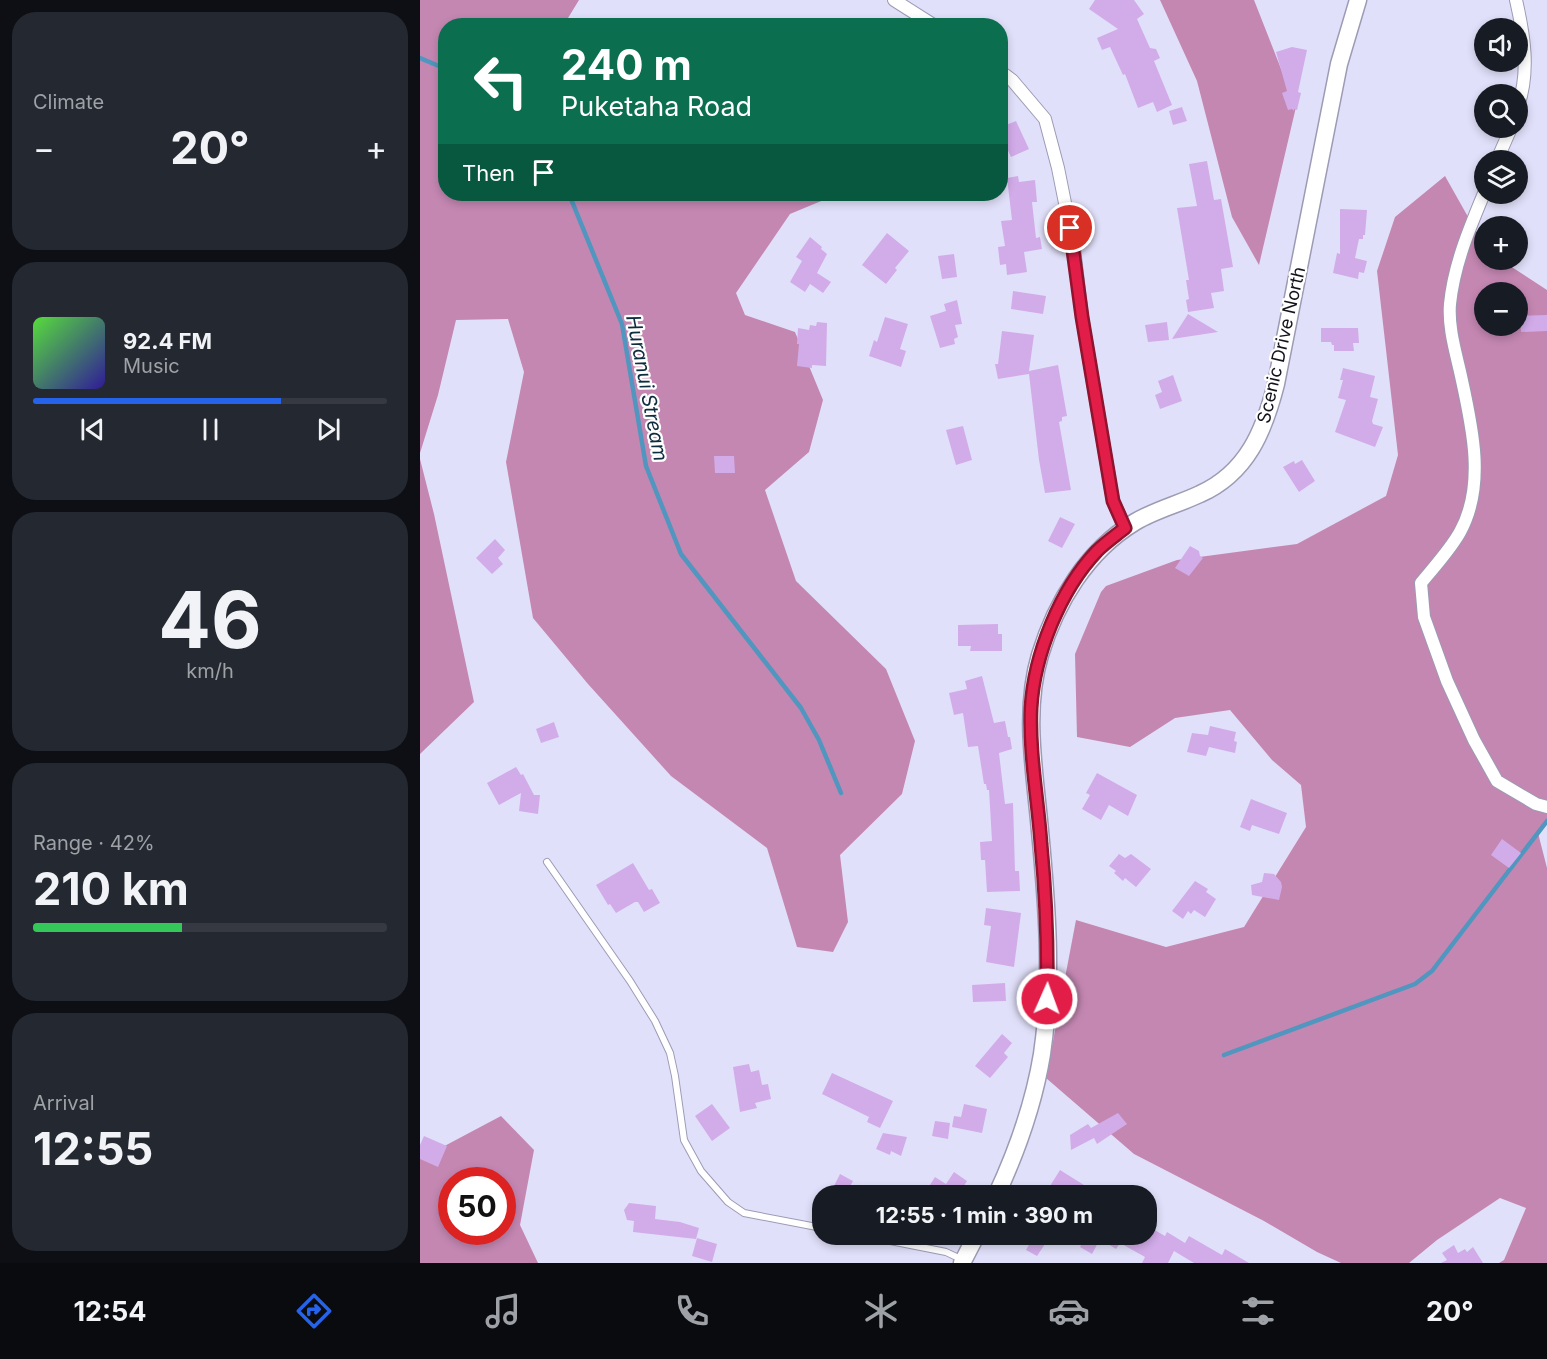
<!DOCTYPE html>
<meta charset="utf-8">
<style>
body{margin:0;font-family:Inter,sans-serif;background:#242831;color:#f1f3f6;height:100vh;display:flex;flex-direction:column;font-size:22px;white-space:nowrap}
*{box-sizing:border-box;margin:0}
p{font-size:20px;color:#9ea1a6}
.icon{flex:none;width:33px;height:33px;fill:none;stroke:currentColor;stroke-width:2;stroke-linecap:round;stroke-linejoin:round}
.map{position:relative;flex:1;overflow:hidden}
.drawer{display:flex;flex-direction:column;gap:12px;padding:12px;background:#0d0f14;width:420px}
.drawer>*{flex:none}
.top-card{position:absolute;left:18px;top:18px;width:570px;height:183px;border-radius:24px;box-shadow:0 3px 9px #0003;background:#0b6e4f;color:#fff;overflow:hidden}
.controls{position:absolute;left:1054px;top:18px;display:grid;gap:12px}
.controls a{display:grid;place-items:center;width:54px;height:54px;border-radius:50%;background:#171b24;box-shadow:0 3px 9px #0003;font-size:30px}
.speed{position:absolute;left:18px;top:1167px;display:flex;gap:12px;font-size:30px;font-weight:700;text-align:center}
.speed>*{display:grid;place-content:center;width:78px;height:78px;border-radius:50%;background:#171b24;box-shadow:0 3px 9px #0003;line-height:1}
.speed .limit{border:9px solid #d22;background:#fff;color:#111}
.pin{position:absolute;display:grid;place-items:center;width:51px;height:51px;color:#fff;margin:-26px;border:3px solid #fff;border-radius:50%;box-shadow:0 2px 6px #0007}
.me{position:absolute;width:66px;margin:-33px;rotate:2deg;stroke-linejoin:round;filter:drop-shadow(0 0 4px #0008)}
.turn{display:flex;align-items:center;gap:21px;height:126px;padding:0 24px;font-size:27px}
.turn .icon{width:78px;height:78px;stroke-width:2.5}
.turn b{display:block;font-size:42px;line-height:51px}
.then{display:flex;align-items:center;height:57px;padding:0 24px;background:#0003;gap:12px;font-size:22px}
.big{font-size:45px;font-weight:700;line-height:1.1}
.drawer .card{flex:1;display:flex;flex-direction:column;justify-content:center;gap:9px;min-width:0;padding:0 21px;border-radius:24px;background:#242831}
.drawer .dial{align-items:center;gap:0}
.dial b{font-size:78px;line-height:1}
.song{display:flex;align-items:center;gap:18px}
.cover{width:72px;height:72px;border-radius:9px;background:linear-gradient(135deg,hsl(110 70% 55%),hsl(250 70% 35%))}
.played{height:6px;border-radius:3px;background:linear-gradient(90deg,#2563eb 70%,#363941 70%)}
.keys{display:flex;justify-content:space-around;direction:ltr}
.heat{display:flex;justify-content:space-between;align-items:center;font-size:33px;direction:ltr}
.charge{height:9px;border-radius:4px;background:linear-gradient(90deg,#34c759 42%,#363941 0)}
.trip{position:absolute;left:392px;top:1185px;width:345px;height:60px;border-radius:24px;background:#171b24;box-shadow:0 3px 9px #0003;font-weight:700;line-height:60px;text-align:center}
.dock{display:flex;height:96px;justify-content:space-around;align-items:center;background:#090b0e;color:#9ea1a6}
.dock .icon{width:42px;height:42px}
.dock .on{color:#2563eb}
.dock b{font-size:27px;color:#f1f3f6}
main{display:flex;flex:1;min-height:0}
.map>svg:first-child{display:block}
.forest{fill:#c487b2;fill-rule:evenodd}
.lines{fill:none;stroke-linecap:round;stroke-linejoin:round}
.stream{stroke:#5096bf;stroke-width:4.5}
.building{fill:#d2ace9}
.lane-casing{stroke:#9c9bb4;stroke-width:8}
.street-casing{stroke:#9c9bb4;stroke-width:14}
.secondary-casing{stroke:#9c9bb4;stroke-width:19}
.lane{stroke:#fff;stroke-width:6}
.street{stroke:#fff;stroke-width:12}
.secondary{stroke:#fff;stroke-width:16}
.route-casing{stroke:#92132f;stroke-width:15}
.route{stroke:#e11d48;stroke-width:10}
.labels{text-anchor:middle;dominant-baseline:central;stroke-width:4.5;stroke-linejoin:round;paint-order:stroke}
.street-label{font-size:18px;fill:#14131c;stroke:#fff}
.water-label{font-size:20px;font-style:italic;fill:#0d2d3f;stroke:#fff}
</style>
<main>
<section class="drawer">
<div class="card"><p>Climate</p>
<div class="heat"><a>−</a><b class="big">20°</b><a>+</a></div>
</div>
<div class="card">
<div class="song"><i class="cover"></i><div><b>92.4 FM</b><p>Music</p></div></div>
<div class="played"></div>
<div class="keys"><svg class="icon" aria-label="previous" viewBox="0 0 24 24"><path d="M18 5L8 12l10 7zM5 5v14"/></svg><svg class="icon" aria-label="pause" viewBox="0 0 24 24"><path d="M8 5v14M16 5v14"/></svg><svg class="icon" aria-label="next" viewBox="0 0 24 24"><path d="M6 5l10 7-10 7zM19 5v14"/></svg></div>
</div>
<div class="card dial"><b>46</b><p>km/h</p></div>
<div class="card"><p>Range · 42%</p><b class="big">210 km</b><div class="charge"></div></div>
<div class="card"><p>Arrival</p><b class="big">12:55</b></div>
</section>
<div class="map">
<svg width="1127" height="1263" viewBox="0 0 1127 1263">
<rect width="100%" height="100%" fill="#e1e0fa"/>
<path class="forest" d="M0,0H159L145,23L146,25L26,26V194H418L370,214L316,293L325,315L375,332L403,400L389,452L345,490L376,581L466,669L495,741L482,794L420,855L428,922L413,952L377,947L347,848L251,776L168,684L113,618L86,462L104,372L88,319L36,320L18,395L0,453Z
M740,0H834L876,107L839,265L812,217L777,81Z
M1025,176L1065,247V260H1081L1127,290V821L1118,833L1127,868V1263H1079L1084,1260L1106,1208L1080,1198L1017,1240L989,1263H921L897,1252L844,1221L714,1154L626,1078L656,920L746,947L824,927L886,827L881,785L852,760L810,710L755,718L710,747L657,737L655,654L681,592L686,586L757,560L877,544L966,496L978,455L957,271L975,217ZM1065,292H1098V326H1065Z
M0,459L14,514L54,702L0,754Z
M81,1116L114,1150L100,1225L118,1263H0V1159ZM32,1180H82V1232H32Z"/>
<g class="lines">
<path class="stream" d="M0,58L26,69
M149,194L202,324L226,466L261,554L381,708L399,740L421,793
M804,1055L995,984L1012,971L1127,821"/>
</g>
<path class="building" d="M675,0H714L724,14L717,19L730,48L736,49L740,58L734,61L752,105L737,112L733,102L718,108L705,74L703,75L690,47L682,50L677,38L698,29L669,9Z
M872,47L887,50L878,92L881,93L877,110L874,109V111L872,109L868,110L862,93L867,91L856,52Z
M762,107L767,121L753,125L749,111Z
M596,121L609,149L591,157L584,142L587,141L581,127Z
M787,161L794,200L801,199L813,267L801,269L804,291L791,293L794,308L768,312L766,300L769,299L766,280H769L757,208L777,206L769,164Z
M598,176L599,182L615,180L617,202H612L616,238L620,237L622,249L604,252L607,272L587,275L586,264L580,265L578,247L585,246L581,221L592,220L587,178Z
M920,209L947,210L945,235H943V239H939L935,258L947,261L944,273L939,272L938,279L913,273L917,253L920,254Z
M467,233L489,251L475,268L477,270L466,284L442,265Z
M390,237L402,247L401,249L407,254L397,273L411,282L403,293L390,284L385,292L370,282L382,261L376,257Z
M534,254L537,277L522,279L518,256Z
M593,291L626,296L623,314L591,309Z
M537,300L542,324L535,325L538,337L534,339L535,344L520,348L510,316L526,311L524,304Z
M768,314L798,332L752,339Z
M1127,315V331L1101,332L1100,316Z
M465,317L488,324L480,349L486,351L481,367L449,356L454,340L457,342Z
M397,322L407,323L406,366L392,365V368L377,366L379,344H377L378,328L389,330L390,325L396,326Z
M747,322L749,340L728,342L725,325Z
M901,328H938L939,343H933L934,351H914V345H912L911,342H901Z
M582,331L614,335L609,371L638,365L647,416L642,417V421L639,422L651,490L625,493L619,460L609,374L578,379L575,364H578Z
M923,368L955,376L950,397L958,399L952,421L953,424L963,427L955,447L915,432L926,400L918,398L923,380H920Z
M753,375L762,401L740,409L735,395L742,392L738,381Z
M543,426L552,460L536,465L526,430Z
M294,456H314L315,473H295Z
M882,460L895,481L879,492L863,467L874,461L875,464Z
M640,517L655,524L642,548L628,541Z
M75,539L85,550L78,558L83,564L72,574L56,558Z
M770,546L779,551L780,556L783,558L769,576L755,568Z
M578,624V634H582V651H550L551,646H538V625Z
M562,676L574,723L585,721L588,737H590L592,749L579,753L585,804L593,803L595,871H599L600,891L567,892L565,860H561L560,842L572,841L569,790H567L566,784H564L558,746L548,747L543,713L534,715L529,693L547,689L545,681Z
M134,722L139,737L121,743L116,729Z
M790,726L816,732L814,741L817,742L815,753L789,747L786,756L767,752L772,733L788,735Z
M96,767L101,775L103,774L114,795H120L118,814L99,811L101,793L79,805L67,783Z
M677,773L717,795L708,816L689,805L681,820L662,809L670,795L666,793Z
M831,799L867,813L859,834L832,825L830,831L820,827Z
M1082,839L1101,853L1089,868L1071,855Z
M699,854L705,858L711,854L731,869L716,887L705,878L703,881L694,873L696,871L689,866Z
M213,863L229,890L232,889L240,903L224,912L218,902H215L196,913L190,904L188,905L176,885Z
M844,873L854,874L861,882L862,887L859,900L832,895L831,885L842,882Z
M775,881L788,889L786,892L796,899L785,917L774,910L771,914L768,911L763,919L752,911Z
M566,908L601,913L594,967L566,962L571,926L564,925Z
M585,983L586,1001L553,1002L552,985Z
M582,1034L592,1043L584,1053L588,1057L570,1078L555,1066Z
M329,1064L331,1072L339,1070L342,1085L348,1084L351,1099L335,1103L337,1108L320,1112L313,1067Z
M412,1073L473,1101L460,1128L447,1122L449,1117L402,1094Z
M292,1104L310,1128L292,1141L275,1116Z
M544,1104L567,1109L562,1133L532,1127L534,1116L541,1117Z
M698,1113L707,1124L677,1144L674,1138L651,1150L650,1135L668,1124L671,1128Z
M515,1121L530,1123L528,1139L512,1136Z
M463,1133L487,1137L481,1156L471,1151L470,1155L456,1149Z
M4,1136L27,1146L18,1167L0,1159V1145Z
M640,1170L664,1185L658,1196H628L633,1188L630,1186Z
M534,1172L547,1181L539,1193L543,1196H503L515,1177L526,1184Z
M420,1174L433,1181L425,1196H419L411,1192Z
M209,1203L236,1206L235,1219L260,1222L279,1228L276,1239L213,1232L214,1221L207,1220L204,1210Z
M731,1228L745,1236L747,1232L765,1243L769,1236L802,1255L805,1249L829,1263H774L754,1251L748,1263H722L725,1257L700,1243L696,1249L680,1239L672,1254L660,1247L667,1234H727Z
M615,1234H622L629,1238L617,1256L606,1250Z
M277,1238L297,1244L292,1262L272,1256Z
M1034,1245L1038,1253L1045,1249L1047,1252L1053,1247L1063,1263H1021L1027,1260L1022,1253Z"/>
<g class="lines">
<defs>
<path id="lane" d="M127,862L210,981L235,1021L250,1053L255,1076L264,1140L281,1171L308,1202L324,1213L402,1228
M435,1234L526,1252L543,1260"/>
<path id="street" d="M474,0L515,26
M1096,0C1104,35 1110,71 1098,106
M580,71L592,80L625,119L638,168L654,248L662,317L693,501L705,528
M1077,160L1091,128
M1065,191C1050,227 1034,264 1030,304C1028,328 1036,353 1041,376C1052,426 1066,485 1040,532C1030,550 1014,567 1001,583L1004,617L1027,681L1054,740L1077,781L1116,804L1127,807"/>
<path id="secondary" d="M576,1196C597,1151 614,1103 622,1054C633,980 627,905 620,831C615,773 603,712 620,655C636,602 667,551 715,522C735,510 759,504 780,494C827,473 844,431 856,384L919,64L938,0
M542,1263L557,1234"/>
</defs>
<use href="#lane" class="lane-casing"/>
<use href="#street" class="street-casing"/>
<use href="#secondary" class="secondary-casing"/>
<use href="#lane" class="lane"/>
<use href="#street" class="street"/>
<use href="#secondary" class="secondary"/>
</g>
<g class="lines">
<defs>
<path id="route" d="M627,999C628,947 626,896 621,844C618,800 609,753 611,708C614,655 640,590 677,551C685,543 695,536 705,528L693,501L662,317L650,228"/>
</defs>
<use href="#route" class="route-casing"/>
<use href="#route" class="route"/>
</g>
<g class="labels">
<g class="street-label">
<text transform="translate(861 345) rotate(-77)">Scenic Drive North</text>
</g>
<g class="water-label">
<text transform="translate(227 388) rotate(79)">Huranui Stream</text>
</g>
</g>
</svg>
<div class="controls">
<a><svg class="icon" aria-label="sound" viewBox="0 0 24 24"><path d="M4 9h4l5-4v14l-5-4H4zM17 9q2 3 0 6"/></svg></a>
<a><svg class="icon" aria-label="search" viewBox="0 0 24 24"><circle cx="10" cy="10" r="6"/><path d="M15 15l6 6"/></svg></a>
<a><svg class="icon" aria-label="layers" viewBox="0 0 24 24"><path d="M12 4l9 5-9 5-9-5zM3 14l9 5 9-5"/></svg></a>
<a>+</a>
<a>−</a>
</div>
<div class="speed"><div class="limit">50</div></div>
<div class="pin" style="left:650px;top:228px;background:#d93025"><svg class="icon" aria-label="arrive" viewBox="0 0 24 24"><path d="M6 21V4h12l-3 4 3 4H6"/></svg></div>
<svg class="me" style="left:627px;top:999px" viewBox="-20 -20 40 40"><circle r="17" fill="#e11d48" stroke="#fff" stroke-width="3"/><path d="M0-11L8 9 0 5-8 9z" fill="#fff"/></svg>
<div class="trip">12:55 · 1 min · 390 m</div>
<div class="top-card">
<div class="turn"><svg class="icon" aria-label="left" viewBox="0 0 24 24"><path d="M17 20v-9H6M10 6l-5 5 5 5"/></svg><div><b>240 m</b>Puketaha Road</div></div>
<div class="then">Then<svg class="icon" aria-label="arrive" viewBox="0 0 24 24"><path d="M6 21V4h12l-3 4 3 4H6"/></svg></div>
</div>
</div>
</main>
<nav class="dock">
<b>12:54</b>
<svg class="icon on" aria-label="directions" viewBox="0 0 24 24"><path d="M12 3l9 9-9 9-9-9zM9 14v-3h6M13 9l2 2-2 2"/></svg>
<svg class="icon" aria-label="music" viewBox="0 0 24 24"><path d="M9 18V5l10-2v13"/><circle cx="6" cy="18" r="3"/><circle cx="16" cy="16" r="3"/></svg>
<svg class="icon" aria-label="phone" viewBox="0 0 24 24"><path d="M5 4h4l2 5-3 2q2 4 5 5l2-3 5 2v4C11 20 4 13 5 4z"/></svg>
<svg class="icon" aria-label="climate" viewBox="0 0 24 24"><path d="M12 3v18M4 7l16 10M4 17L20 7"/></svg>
<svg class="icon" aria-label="car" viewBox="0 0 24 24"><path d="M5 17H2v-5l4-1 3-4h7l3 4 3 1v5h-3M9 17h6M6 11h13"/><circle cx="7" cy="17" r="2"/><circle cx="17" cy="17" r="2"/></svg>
<svg class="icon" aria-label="filters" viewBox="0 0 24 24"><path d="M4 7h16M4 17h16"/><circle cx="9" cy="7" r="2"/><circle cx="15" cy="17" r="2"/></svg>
<b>20°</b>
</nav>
